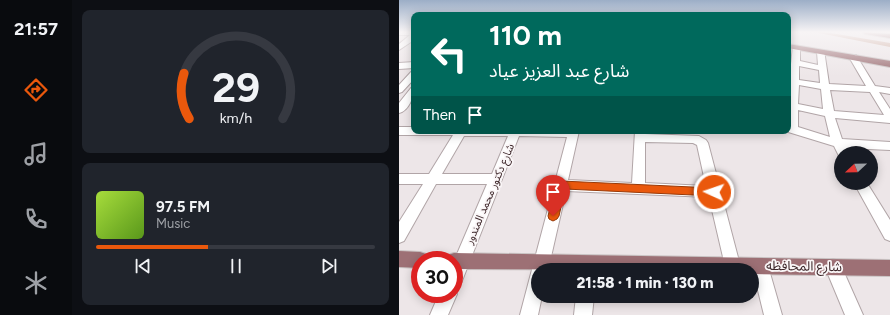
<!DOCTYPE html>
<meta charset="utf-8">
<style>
body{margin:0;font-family:Figtree,"Noto Sans Arabic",sans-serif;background:#20242c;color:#f1f3f6;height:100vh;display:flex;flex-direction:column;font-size:15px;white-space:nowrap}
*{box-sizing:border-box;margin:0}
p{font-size:13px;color:#9ea1a6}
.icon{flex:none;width:22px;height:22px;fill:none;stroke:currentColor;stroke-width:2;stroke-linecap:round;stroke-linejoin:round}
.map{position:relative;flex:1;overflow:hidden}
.drawer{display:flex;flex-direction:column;gap:10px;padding:10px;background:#0d0f14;width:327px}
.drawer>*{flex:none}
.hud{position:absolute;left:12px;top:12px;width:380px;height:122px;border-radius:8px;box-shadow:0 2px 10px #0003;background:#00695c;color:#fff;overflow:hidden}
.needle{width:26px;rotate:248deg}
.buttons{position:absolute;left:435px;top:146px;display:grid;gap:8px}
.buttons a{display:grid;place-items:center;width:44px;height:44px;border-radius:50%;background:#171b24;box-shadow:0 2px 10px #0003;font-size:20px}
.speed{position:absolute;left:12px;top:251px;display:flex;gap:8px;font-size:20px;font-weight:700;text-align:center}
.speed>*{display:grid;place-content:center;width:52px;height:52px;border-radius:50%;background:#171b24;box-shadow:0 2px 10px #0003;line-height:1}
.speed .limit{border:6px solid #d22;background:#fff;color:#111}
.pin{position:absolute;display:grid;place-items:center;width:34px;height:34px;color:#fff;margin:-41px -17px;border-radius:50% 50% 50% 0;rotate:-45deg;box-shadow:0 0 4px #0007}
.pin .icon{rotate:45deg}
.me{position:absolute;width:44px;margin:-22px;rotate:273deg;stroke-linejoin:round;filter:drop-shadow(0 0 3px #0008)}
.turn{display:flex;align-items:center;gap:14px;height:84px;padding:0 12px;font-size:18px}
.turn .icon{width:52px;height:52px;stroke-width:2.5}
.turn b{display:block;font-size:28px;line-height:34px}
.then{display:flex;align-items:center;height:38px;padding:0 12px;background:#0003;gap:8px;font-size:15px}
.drawer .widget{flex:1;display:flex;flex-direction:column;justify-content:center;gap:6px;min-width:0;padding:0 14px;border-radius:8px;background:#20242c}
.drawer .dial{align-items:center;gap:0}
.dial svg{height:104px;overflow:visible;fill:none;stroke:#363941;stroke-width:7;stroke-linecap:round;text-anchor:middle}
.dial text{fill:#f1f3f6;stroke:none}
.song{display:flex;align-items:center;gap:12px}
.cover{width:48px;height:48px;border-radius:6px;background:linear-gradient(135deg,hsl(80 70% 55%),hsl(90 70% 35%))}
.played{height:4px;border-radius:2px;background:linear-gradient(90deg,#ea580c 40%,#363941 40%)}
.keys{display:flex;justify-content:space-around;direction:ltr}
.trip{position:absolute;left:132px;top:263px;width:228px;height:40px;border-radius:20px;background:#171b24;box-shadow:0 2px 10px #0003;font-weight:800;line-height:40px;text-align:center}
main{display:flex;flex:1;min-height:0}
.menu{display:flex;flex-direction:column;width:72px;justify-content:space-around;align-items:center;background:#090b0e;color:#9ea1a6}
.menu .icon{width:28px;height:28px}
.menu .selected{color:#ea580c}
.menu b{font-size:18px;color:#f1f3f6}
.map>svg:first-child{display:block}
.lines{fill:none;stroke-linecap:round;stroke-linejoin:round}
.canal{fill:#cba495;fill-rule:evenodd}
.minor-casing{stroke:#b1a5a7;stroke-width:2}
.major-casing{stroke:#c9c3c3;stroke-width:2}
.minor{fill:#fff;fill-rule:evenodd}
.major{fill:#9d7075;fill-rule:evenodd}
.route{fill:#ea580c;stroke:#983908}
.labels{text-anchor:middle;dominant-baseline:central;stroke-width:3.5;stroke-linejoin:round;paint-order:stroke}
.street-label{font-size:11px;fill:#3d272a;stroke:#faf6f7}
.near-street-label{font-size:13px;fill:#3d272a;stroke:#faf6f7}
</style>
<main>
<nav class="menu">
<b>21:57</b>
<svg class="icon selected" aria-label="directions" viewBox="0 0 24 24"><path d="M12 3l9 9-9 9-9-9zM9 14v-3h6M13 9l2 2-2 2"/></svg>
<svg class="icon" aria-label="music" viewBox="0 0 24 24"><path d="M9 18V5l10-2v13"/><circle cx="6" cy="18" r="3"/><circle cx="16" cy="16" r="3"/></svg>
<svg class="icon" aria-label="phone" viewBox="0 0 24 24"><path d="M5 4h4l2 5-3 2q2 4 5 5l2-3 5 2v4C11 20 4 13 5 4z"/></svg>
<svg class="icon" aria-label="climate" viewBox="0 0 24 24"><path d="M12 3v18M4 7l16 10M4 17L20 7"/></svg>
</nav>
<section class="drawer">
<div class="widget dial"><svg viewBox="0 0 100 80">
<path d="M14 69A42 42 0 1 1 86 69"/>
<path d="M14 69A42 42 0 0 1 10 34" stroke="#ea580c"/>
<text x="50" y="56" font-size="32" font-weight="700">29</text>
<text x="50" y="72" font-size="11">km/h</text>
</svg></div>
<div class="widget">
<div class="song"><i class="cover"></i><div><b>97.5 FM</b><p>Music</p></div></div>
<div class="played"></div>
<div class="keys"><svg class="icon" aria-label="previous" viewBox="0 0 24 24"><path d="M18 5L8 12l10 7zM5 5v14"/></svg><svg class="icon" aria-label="pause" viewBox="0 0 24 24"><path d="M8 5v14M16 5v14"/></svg><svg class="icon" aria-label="next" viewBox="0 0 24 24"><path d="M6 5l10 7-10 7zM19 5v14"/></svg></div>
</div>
</section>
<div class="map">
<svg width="491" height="315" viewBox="0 0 491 315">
<rect width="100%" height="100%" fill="#ede6e8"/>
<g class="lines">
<path class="canal" d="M415,32H426L491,43V47Z"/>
<defs>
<path id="minor" d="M0,32H15V40L0,50V44L11,35H0Z
M394,46H400L401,48V61L419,65L418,52L419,50H425L430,84L467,86L450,57L454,55H457L476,86L491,88V94L480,92L491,109V123L436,118L443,139L491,142V150L447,148L450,153H442V157L440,156L435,146L386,131H389L390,82ZM400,66L420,70L421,83L400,80ZM400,85L422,89L424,109L399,104ZM431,90L471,92L485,115L435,111ZM399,110L426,116L431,137L399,127Z
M15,62V68L0,69V63Z
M15,71V79L3,92L0,93V85L12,72Z
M15,87C15,96 10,111 0,113V103L12,88Z
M0,127H15V131H180L169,180L233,183L236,131H246V134L300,136L307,140L309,143L341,265L339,270H327L310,197L167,191L149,270H139V296H143L139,315H121L168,137L120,136L61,286L55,288L58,294L49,315H31L40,294H55V261L88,184H37L5,241L0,243V222L24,184H0V174H30L54,135H0ZM65,136H109L93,174H43ZM246,142L294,143L298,145L307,186L246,183Z
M455,183H468L491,220V241L486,239Z
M361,258L367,260L369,266L383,315H365L353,266L355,260Z
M434,259L440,261L464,315H446L426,267L428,261Z
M177,296H195L193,315H175Z"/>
<path id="major" d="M463,32L491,34V38L466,34Z
M389,44L491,61V67L389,48Z
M0,251L21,252L27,254L29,260H21V268L0,267Z
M55,253L491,260V276L353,274V270L55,269V260H47L49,255Z"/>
</defs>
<use href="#minor" class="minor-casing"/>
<use href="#major" class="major-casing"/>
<use href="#minor" class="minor"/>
<use href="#major" class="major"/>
</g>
<linearGradient id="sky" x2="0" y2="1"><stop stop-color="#9caec7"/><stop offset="0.42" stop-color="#f7f4f5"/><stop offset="1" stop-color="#f7f4f5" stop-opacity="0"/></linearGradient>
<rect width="491" height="76" fill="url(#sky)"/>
<path class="route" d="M162,181L315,188L319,189L320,192L319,195L315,196L166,189L160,216L158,219L154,221L150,219L149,216L157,185L158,182Z"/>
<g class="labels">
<g class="street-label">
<text transform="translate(91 194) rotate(-67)">شارع دكتور محمد المندور</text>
</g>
<g class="near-street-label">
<text transform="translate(405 266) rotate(1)">شارع المحافظه</text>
</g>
</g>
</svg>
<div class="buttons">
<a><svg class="needle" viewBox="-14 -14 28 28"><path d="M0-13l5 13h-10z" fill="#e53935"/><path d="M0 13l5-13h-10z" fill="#9ea1a6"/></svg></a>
</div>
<div class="speed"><div class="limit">30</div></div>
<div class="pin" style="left:154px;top:216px;background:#d93025"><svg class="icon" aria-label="arrive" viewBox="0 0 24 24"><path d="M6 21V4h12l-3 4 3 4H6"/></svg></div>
<svg class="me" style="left:315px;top:192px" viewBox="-20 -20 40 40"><circle r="17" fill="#ea580c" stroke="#fff" stroke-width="3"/><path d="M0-11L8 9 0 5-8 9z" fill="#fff"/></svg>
<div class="trip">21:58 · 1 min · 130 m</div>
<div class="hud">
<div class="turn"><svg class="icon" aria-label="left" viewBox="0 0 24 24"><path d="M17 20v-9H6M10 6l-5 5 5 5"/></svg><div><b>110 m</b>شارع عبد العزيز عياد</div></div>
<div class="then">Then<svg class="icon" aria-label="arrive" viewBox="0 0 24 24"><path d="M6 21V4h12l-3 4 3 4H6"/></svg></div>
</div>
</div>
</main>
